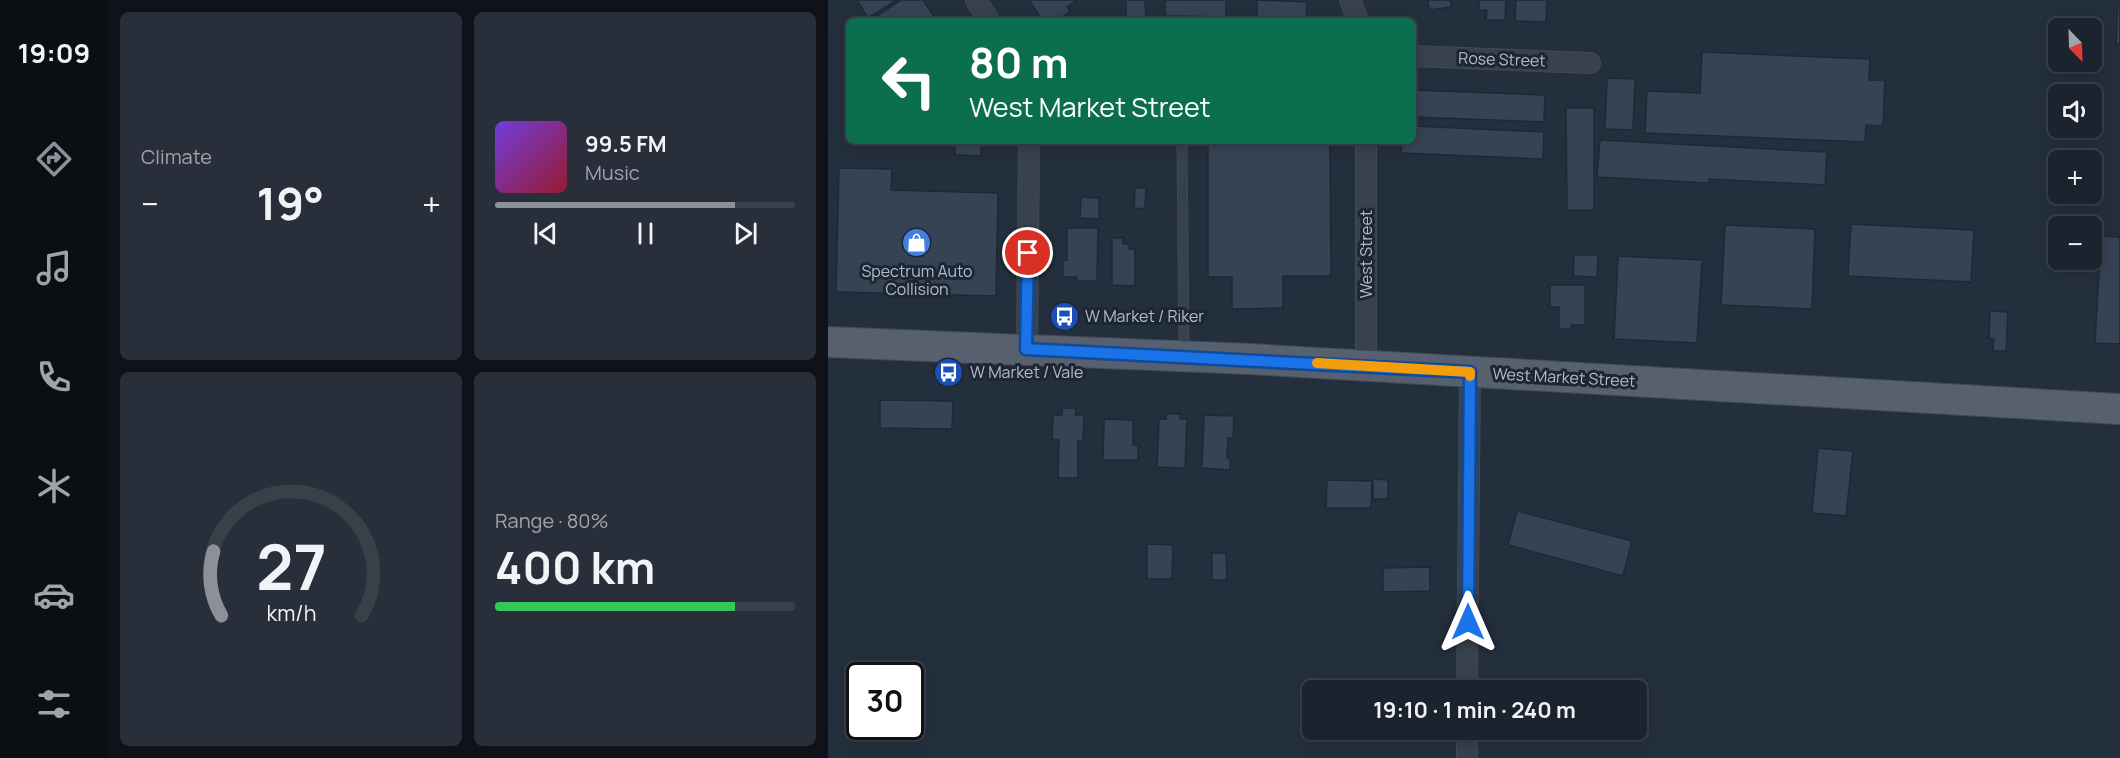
<!DOCTYPE html>
<meta charset="utf-8">
<style>
body{margin:0;font-family:Manrope,sans-serif;background:#282f3a;color:#f1f3f6;height:100vh;display:flex;flex-direction:column;font-size:22px;white-space:nowrap}
*{box-sizing:border-box;margin:0}
p{font-size:20px;color:#a0a4aa}
.icon{flex:none;width:33px;height:33px;fill:none;stroke:currentColor;stroke-width:2;stroke-linecap:round;stroke-linejoin:round}
.map{position:relative;flex:1;overflow:hidden}
.panel{display:flex;flex-direction:column;gap:12px;padding:12px;background:#0f1319;width:720px}
.panel>*{flex:none}
.guide{position:absolute;left:18px;top:18px;width:570px;height:126px;border-radius:9px;box-shadow:0 3px 15px #0003,0 0 0 2px #39404a;background:#0b6e4f;color:#fff;overflow:hidden}
.needle{width:39px;rotate:157deg}
.buttons{position:absolute;left:1220px;top:18px;display:grid;gap:12px}
.buttons a{display:grid;place-items:center;width:54px;height:54px;border-radius:9px;background:#1b232e;box-shadow:0 3px 15px #0003,0 0 0 2px #39404a;font-size:30px}
.speed{position:absolute;left:18px;top:662px;display:flex;gap:12px;font-size:30px;font-weight:700;text-align:center}
.speed>*{display:grid;place-content:center;width:78px;height:78px;border-radius:50%;background:#1b232e;box-shadow:0 3px 15px #0003,0 0 0 2px #39404a;line-height:1}
.speed .limit{border:3px solid #111;border-radius:9px;background:#fff;color:#111}
.pin{position:absolute;display:grid;place-items:center;width:51px;height:51px;color:#fff;margin:-26px;border:3px solid #fff;border-radius:50%;box-shadow:0 2px 6px #0007}
.me{position:absolute;width:66px;margin:-33px;rotate:0deg;stroke-linejoin:round;filter:drop-shadow(0 0 4px #0008)}
.turn{display:flex;align-items:center;gap:21px;height:126px;padding:0 24px;font-size:27px}
.turn .icon{width:78px;height:78px;stroke-width:2.5}
.turn b{display:block;font-size:42px;line-height:51px}
.big{font-size:45px;font-weight:700;line-height:1.1}
.panel .tile{flex:1;display:flex;flex-direction:column;justify-content:center;gap:9px;min-width:0;padding:0 21px;border-radius:9px;background:#282f3a}
.panel .dial{align-items:center;gap:0}
.dial svg{height:156px;overflow:visible;fill:none;stroke:#39404a;stroke-width:7;stroke-linecap:round;text-anchor:middle}
.dial text{fill:#f1f3f6;stroke:none}
.song{display:flex;align-items:center;gap:18px}
.cover{width:72px;height:72px;border-radius:9px;background:linear-gradient(135deg,hsl(260 70% 55%),hsl(350 70% 35%))}
.played{height:6px;border-radius:3px;background:linear-gradient(90deg,#8c9099 80%,#39404a 80%)}
.keys{display:flex;justify-content:space-around;direction:ltr}
.heat{display:flex;justify-content:space-between;align-items:center;font-size:33px;direction:ltr}
.charge{height:9px;border-radius:4px;background:linear-gradient(90deg,#34c759 80%,#39404a 0)}
.panel .tiles{flex:1;display:grid;gap:12px;grid-template-columns:repeat(2,1fr)}
.trip{position:absolute;left:474px;top:680px;width:345px;height:60px;border-radius:9px;background:#1b232e;box-shadow:0 3px 15px #0003,0 0 0 2px #39404a;font-weight:700;line-height:60px;text-align:center}
main{display:flex;flex:1;min-height:0}
.tabs{display:flex;flex-direction:column;width:108px;justify-content:space-around;align-items:center;background:#0b0e12;color:#a0a4aa}
.tabs .icon{width:42px;height:42px}
.tabs .active{color:#8c9099}
.tabs b{font-size:27px;color:#f1f3f6}
.map>svg:first-child{display:block}
.building{fill:#364354;stroke:#1f2835;stroke-width:1.5}
.lines{fill:none;stroke-linecap:round;stroke-linejoin:round}
.lane-casing{stroke:#414a57;stroke-width:11}
.street-casing{stroke:#414a57;stroke-width:22}
.primary-casing{stroke:#414a57;stroke-width:32}
.lane{stroke:#38414e;stroke-width:9}
.street{stroke:#38414e;stroke-width:20}
.primary{stroke:#56606e;stroke-width:30}
.route-casing{stroke:#114b97;stroke-width:15}
.route{stroke:#1a73e8;stroke-width:10}
.slow{stroke:#f59e0b;stroke-width:10}
.labels{text-anchor:middle;dominant-baseline:central;stroke-width:6;stroke-linejoin:round;paint-order:stroke}
.street-label{font-size:16px;fill:#b4bcc9;stroke:#1d2633}
.poi-label{font-size:16px;fill:#b4bcc9;stroke:#1d2633;text-anchor:start}
</style>
<main>
<nav class="tabs">
<b>19:09</b>
<svg class="icon active" aria-label="directions" viewBox="0 0 24 24"><path d="M12 3l9 9-9 9-9-9zM9 14v-3h6M13 9l2 2-2 2"/></svg>
<svg class="icon" aria-label="music" viewBox="0 0 24 24"><path d="M9 18V5l10-2v13"/><circle cx="6" cy="18" r="3"/><circle cx="16" cy="16" r="3"/></svg>
<svg class="icon" aria-label="phone" viewBox="0 0 24 24"><path d="M5 4h4l2 5-3 2q2 4 5 5l2-3 5 2v4C11 20 4 13 5 4z"/></svg>
<svg class="icon" aria-label="climate" viewBox="0 0 24 24"><path d="M12 3v18M4 7l16 10M4 17L20 7"/></svg>
<svg class="icon" aria-label="car" viewBox="0 0 24 24"><path d="M5 17H2v-5l4-1 3-4h7l3 4 3 1v5h-3M9 17h6M6 11h13"/><circle cx="7" cy="17" r="2"/><circle cx="17" cy="17" r="2"/></svg>
<svg class="icon" aria-label="filters" viewBox="0 0 24 24"><path d="M4 7h16M4 17h16"/><circle cx="9" cy="7" r="2"/><circle cx="15" cy="17" r="2"/></svg>
</nav>
<section class="panel">
<div class="tiles">
<div class="tile"><p>Climate</p>
<div class="heat"><a>−</a><b class="big">19°</b><a>+</a></div>
</div>
<div class="tile">
<div class="song"><i class="cover"></i><div><b>99.5 FM</b><p>Music</p></div></div>
<div class="played"></div>
<div class="keys"><svg class="icon" aria-label="previous" viewBox="0 0 24 24"><path d="M18 5L8 12l10 7zM5 5v14"/></svg><svg class="icon" aria-label="pause" viewBox="0 0 24 24"><path d="M8 5v14M16 5v14"/></svg><svg class="icon" aria-label="next" viewBox="0 0 24 24"><path d="M6 5l10 7-10 7zM19 5v14"/></svg></div>
</div>
<div class="tile dial"><svg viewBox="0 0 100 80">
<path d="M14 69A42 42 0 1 1 86 69"/>
<path d="M14 69A42 42 0 0 1 10 36" stroke="#8c9099"/>
<text x="50" y="56" font-size="32" font-weight="700">27</text>
<text x="50" y="72" font-size="11">km/h</text>
</svg></div>
<div class="tile"><p>Range · 80%</p><b class="big">400 km</b><div class="charge"></div></div>
</div>
</section>
<div class="map">
<svg width="1292" height="758" viewBox="0 0 1292 758">
<rect width="100%" height="100%" fill="#242f3e"/>
<path class="building" d="M29,0H69L40,18Z
M73,0H95L109,21H41Z
M201,0H249L239,7L242,12L228,21H215Z
M298,0H317L318,17L298,18Z
M337,0H398V17L337,16Z
M426,0L479,2L478,19H429V0Z
M600,0H622L624,7L601,10Z
M651,0H678L677,20H658L659,10H651Z
M688,0H719L718,22L687,21Z
M1290,0H1292V44H1288Z
M874,52L1042,59L1041,80H1057L1055,126L1038,125L1037,142L817,133L819,91L872,93Z
M779,78L807,79L805,130L777,129Z
M585,90L717,95L716,122L585,117Z
M738,108H766V210H739Z
M585,126L716,132L715,159L573,153L574,141H585Z
M772,140L999,152L997,185L881,179V183L769,177Z
M127,141H153V156L127,155Z
M380,141H502L503,276H455V308L404,309V277H380Z
M11,168L64,169L63,190L170,193L168,296L8,292Z
M307,188H318L317,209L306,208Z
M253,197L271,198V219L252,218Z
M1023,224L1146,230L1143,282L1020,276Z
M897,225L987,229L984,309L893,305Z
M239,228H270L269,281H249V277H235V260H239Z
M1273,236L1292,237V344L1267,343Z
M284,238H295V244H301V249H307V286L284,285Z
M746,255H770L769,277L745,276Z
M790,256L874,260L869,343L786,339Z
M722,285H757V325H743V329H731V307H722Z
M1162,311L1180,312L1178,351H1165L1166,339L1161,338Z
M52,400L125,401L124,429L52,428Z
M234,408H248L247,415H256L255,441H250V478H230L231,440H224L225,415H234Z
M338,414H352V419H359L357,468L329,467L331,419H338Z
M376,415L406,416L405,438H400L399,458L402,459V470L374,468Z
M276,419L305,420V445H310V460H275Z
M990,448L1025,451L1018,516L984,513Z
M545,479L560,480V499H545Z
M499,480L544,481L543,508H498Z
M689,511L804,541L795,576L680,545Z
M319,544L345,545L344,579H319Z
M384,553H398L399,580H384Z
M602,567V591L555,592V568Z"/>
<g class="lines">
<defs>
<path id="lane" d="M354,141L356,354"/>
<path id="street" d="M148,0L161,21
M522,0L530,21
M585,56L762,63
M538,141V366
M199,349L201,141
M639,690L642,372
M639,758V729"/>
<path id="primary" d="M0,342L422,359L1292,409"/>
</defs>
<use href="#lane" class="lane-casing"/>
<use href="#street" class="street-casing"/>
<use href="#primary" class="primary-casing"/>
<use href="#lane" class="lane"/>
<use href="#street" class="street"/>
<use href="#primary" class="primary"/>
</g>
<g class="lines">
<defs>
<path id="route" d="M200,253L198,349L642,372L640,622"/>
</defs>
<use href="#route" class="route-casing"/>
<use href="#route" class="route"/>
<path class="slow" d="M489,363L642,372V376"/>
</g>
<defs>
<symbol id="shop-disc" viewBox="-11 -11 22 22"><circle r="9.5" fill="#3f7fe0" stroke="#1d2633"/><path d="M-5-2.5h2.3a2.7 3.5 0 0 1 5.4 0H5L5.5 6h-11ZM-1.5-2.5h3a1.5 2.3 0 0 0-3 0Z" fill="#fff"/></symbol>
<symbol id="bus-disc" viewBox="-11 -11 22 22"><circle r="9.5" fill="#1a4fb4" stroke="#1d2633"/><path d="M-5-6H5V4H4V6H2V4H-2V6H-4V4H-5ZM-3.5-4V0h7V-4ZM-3.5 1.2v1.5H-2V1.2ZM2 1.2v1.5H3.5V1.2Z" fill="#fff"/></symbol>
</defs>
<g fill-rule="evenodd">
<use href="#shop-disc" x="72" y="226" width="33" height="33"/>
<use href="#bus-disc" x="220" y="300" width="33" height="33"/>
<use href="#bus-disc" x="104" y="356" width="33" height="33"/>
</g>
<g class="labels">
<g class="street-label">
<text transform="translate(674 59) rotate(2)">Rose Street</text>
<text transform="translate(538 254) rotate(-90)">West Street</text>
<text transform="translate(736 377) rotate(3)">West Market Street</text>
</g>
<g class="poi-label">
<text x="89" y="271" text-anchor="middle">Spectrum Auto<tspan x="89" dy="18">Collision</tspan></text>
<text x="257" y="316">W Market / Riker</text>
<text x="142" y="372">W Market / Vale</text>
</g>
</g>
</svg>
<div class="buttons">
<a><svg class="needle" viewBox="-14 -14 28 28"><path d="M0-13l5 13h-10z" fill="#e53935"/><path d="M0 13l5-13h-10z" fill="#a0a4aa"/></svg></a>
<a><svg class="icon" aria-label="sound" viewBox="0 0 24 24"><path d="M4 9h4l5-4v14l-5-4H4zM17 9q2 3 0 6"/></svg></a>
<a>+</a>
<a>−</a>
</div>
<div class="speed"><div class="limit">30</div></div>
<div class="pin" style="left:200px;top:253px;background:#d93025"><svg class="icon" aria-label="arrive" viewBox="0 0 24 24"><path d="M6 21V4h12l-3 4 3 4H6"/></svg></div>
<svg class="me" style="left:640px;top:622px" viewBox="-20 -20 40 40"><path d="M0-17L14 15 0 8-14 15z" fill="#1a73e8" stroke="#fff" stroke-width="4"/></svg>
<div class="trip">19:10 · 1 min · 240 m</div>
<div class="guide">
<div class="turn"><svg class="icon" aria-label="left" viewBox="0 0 24 24"><path d="M17 20v-9H6M10 6l-5 5 5 5"/></svg><div><b>80 m</b>West Market Street</div></div>
</div>
</div>
</main>
